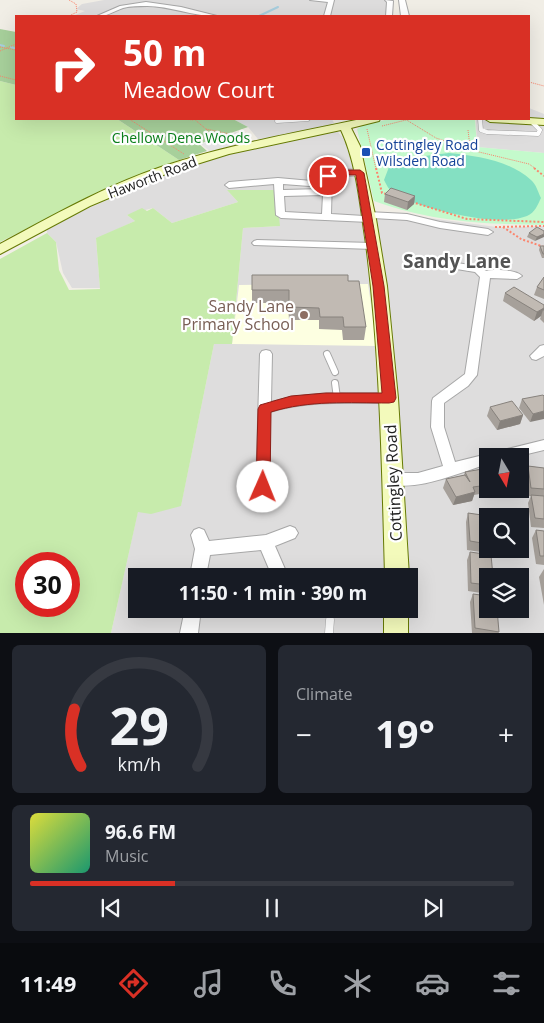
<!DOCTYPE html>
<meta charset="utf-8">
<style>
body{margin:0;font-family:"Open Sans",sans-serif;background:#242831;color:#f1f3f6;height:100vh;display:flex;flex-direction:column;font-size:19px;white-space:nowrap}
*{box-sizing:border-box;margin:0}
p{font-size:16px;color:#9ea1a6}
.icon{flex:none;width:28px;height:28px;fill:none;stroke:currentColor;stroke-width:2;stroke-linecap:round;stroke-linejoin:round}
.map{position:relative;height:633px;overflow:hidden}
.panel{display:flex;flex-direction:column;gap:12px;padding:12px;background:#0d0f14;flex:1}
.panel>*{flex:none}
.guide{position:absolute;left:15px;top:15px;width:515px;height:105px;border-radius:0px;box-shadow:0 5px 20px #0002;background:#d93025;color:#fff;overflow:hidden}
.needle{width:32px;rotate:170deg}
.fabs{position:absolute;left:479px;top:448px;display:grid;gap:10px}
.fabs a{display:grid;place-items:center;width:50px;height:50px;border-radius:0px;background:#171b24;box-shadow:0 5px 20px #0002;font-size:25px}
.speed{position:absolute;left:15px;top:552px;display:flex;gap:10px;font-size:25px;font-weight:700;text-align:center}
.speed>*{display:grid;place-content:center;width:65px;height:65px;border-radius:50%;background:#171b24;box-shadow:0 5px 20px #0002;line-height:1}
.speed .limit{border:8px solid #d22;background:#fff;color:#111}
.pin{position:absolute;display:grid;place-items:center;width:42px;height:42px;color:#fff;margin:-21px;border:2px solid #fff;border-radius:50%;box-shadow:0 1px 5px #0007}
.me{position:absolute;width:55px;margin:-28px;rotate:1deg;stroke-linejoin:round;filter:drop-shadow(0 0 4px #0008)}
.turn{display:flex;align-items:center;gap:18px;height:105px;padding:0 25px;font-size:22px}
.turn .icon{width:65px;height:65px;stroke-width:2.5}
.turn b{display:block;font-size:35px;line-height:42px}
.big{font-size:38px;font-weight:700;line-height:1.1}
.panel .tile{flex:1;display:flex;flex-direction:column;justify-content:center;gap:8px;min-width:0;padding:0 18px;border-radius:8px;background:#242831}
.panel .dial{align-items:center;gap:0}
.dial svg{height:130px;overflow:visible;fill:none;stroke:#363941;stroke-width:7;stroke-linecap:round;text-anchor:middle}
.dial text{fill:#f1f3f6;stroke:none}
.song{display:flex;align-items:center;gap:15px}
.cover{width:60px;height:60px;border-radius:8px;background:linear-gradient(135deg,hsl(60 70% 55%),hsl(160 70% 35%))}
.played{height:5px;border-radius:2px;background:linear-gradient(90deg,#d93025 30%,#363941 30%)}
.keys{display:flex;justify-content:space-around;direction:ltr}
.heat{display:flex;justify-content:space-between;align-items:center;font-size:28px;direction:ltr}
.panel .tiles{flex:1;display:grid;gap:12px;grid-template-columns:1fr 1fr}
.tile:last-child{grid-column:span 2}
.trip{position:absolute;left:128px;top:568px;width:290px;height:50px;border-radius:0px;background:#171b24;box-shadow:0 5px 20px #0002;font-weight:700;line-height:50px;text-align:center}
.tab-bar{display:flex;height:80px;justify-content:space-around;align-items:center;background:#090b0e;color:#9ea1a6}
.tab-bar .icon{width:35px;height:35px}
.tab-bar .current{color:#d93025}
.tab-bar b{font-size:22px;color:#f1f3f6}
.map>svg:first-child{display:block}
.residential{fill:#dedddd;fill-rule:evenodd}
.education{fill:#fdffe1}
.grass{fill:#c7ebac;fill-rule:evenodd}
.forest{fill:#a7d09b}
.park{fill:#c4facc}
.pitch{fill:#84e0c2}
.parking{fill:#e4e4e4}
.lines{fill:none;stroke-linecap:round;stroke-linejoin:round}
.stream{stroke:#a7cede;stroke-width:2}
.service-far2-casing{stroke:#a7a7a7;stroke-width:5}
.service-far1-casing{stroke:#a7a7a7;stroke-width:8}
.service-casing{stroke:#a7a7a7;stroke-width:9}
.minor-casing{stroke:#a7a7a7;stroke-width:2}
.tertiary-casing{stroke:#a7a7a7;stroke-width:2}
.secondary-casing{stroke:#667a04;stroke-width:2}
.path-far1{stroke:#fb856d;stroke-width:1;stroke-dasharray:1 1;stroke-linecap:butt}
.path{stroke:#fb856d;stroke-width:2;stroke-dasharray:2 2;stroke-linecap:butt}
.service-far2{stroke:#fff;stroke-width:4}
.service-far1{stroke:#fff;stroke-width:6}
.service{stroke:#fff;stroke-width:8}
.minor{fill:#fff;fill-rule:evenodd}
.tertiary{fill:#fff;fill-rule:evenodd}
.secondary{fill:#f3fabb;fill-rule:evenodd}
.wall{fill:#a6a09a}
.shaded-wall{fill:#87827d}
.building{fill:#c1bab3;stroke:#87827d}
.route{fill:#d93025;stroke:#8d1f18}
.transit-dot{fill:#1a4fb4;stroke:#fff;stroke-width:2}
.education-dot{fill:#8d6e63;stroke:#fff;stroke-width:2}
.labels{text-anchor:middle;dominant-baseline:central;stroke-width:4.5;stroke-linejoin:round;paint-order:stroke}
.far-park-label{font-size:14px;fill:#0b811c;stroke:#fff}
.far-transit-label{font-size:14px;fill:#164399;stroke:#fff;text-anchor:start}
.far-street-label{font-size:14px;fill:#202020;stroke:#fff}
.education-label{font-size:16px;fill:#785e54;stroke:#fff;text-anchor:end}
.street-label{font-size:16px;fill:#202020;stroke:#fff}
.quarter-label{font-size:19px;font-weight:bold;fill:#535353;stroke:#fff}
</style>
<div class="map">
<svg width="544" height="633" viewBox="0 0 544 633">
<rect width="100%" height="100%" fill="#f1eee6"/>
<path class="residential" d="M104,0H385L388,2L385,16H73L85,11L76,9L82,4Z
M529,108L544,114V153L477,147L476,119H529Z
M233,119H332L334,123L331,124L350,146L376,213L406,215L504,228L544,226V633H111L138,511L181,505L214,344H232L243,228L280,226L227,190L238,202L172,223L153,208L127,215L135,221L96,239L100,288H72L63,273L56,242L47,233V227L180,167L263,145L248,127ZM488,456H520V489H488ZM488,516H520V549H488ZM136,576H409V609H136ZM488,576H520V609H488Z"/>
<path class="education" d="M368,284L377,346L232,344L239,285Z"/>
<path class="grass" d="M0,81L16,85V119H117L179,160L72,206L0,242Z
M227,190H276L280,226L243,228L232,344H214L181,506L151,514L138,512L111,633H0V259L47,233L56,242L59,270L69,290L100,289L96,238L135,221L127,215L142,208L147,211L153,208L172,223L238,202ZM26,564H69V606H26Z"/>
<path class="forest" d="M0,29L16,32V85L0,81Z
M117,119H233L248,127L199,144L207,151L179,160Z"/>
<path class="park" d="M390,119H475L477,147L544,153V225C483,224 432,222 374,201L357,129L365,124Z"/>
<path class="pitch" d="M449,153C477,156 509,160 531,180C536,184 538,192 541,198C538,204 535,213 527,216C497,228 421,209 393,193C389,190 386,184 384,180L389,167L408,158Z"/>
<path class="parking" d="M236,132L250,141L211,152L201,144Z"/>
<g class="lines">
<path class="stream" d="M259,16L278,7
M0,45L4,46
M11,47L16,49"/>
<defs>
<path id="service-far2" d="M480,119L481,130L487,132L538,134L540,130L532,122
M277,121L308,119"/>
<path id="service-far1" d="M327,354L335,372
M335,383L337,398"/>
<path id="service" d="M329,633L330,620"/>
<path id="minor" d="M310,0H334L330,16H324L328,2Z
M385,0L393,1L392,16H386L387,2Z
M146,2L181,7L217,16C196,17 170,6 147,6C139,6 131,6 123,8C114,11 107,17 97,16L120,6Z
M337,169L359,170L363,173C355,179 342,173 332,177L331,214L364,216L365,213L368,212L407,214L440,222L488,229L493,232L488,235L440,228L407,220L373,218L372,221L369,222L281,218L276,215L274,184L229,188L225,185L229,182L278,178L323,182L325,174ZM283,184L323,187V189L283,190ZM323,195L322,214L285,212L284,196Z
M257,240L373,243L378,246L373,249L254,245L252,243L254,241Z
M442,261L478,266L486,271C495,269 516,270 522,276L517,279L490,278L477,375L468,386L444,403V427L455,462L544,440V450L519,456H488V464C460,472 415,493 387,483L385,479L387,475L392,473H418L443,466L431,427L432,401L433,398L465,374L480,277L475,272L438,266L437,264Z
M544,345V356L536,360L532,359L530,356L540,346Z
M266,350L270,351L272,354L271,402C309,391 349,393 389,393L394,395L395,398L394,401L389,403C349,403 309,400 270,412V487L268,491L263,493L258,491L256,487L260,354L262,351Z
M290,526L295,528L298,533L295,538L275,546L288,576H272L261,550L210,555L206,576H190L195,549L191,535L194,530L199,528L204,530L209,541L266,535Z
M185,609H201L198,633H180Z"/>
<path id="tertiary" d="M399,0H405L409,16H401Z"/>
<path id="secondary" d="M529,118L544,119V125L490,122L485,119Z
M361,119H380L379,121L351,128L360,146L376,219L387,286L398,398L409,576H385C382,465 380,354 366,244C360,206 357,164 341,130L229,154L168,173L90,206L0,254V244C52,216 105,186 161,167C226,145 294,133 361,119Z
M384,609H408V633H384Z"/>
</defs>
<use href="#service-far2" class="service-far2-casing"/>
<use href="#service-far1" class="service-far1-casing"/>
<use href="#service" class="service-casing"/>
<use href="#minor" class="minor-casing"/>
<use href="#tertiary" class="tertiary-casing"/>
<use href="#secondary" class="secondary-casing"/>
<path class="path-far1" d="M69,0L76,4L77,12L69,16
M0,47L16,50
M0,51L16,44
M0,76L16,80
M529,82L544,86
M129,119L184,154
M182,119L194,120
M194,119L206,129L230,134L236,139
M405,119L436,138L479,152L529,164L536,169
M382,126L406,120
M206,129L220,144
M367,129L376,169
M468,130L470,147L476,150"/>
<path class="path" d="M376,168L382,193L386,194
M534,168L544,176
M412,202L467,219L544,222
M495,227L544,226
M503,227L521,239L544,247"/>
<use href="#service-far2" class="service-far2"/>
<use href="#service-far1" class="service-far1"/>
<use href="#service" class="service"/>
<use href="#minor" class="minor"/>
<use href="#tertiary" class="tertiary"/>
<use href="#secondary" class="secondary"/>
</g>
<path class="wall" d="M385,194L415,196L414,204L407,210L384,202Z
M544,231L535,241L527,237L529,233Z
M540,246H544V258H542L539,250Z
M544,277V299L534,295L537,287Z
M348,281L366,327L364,340H343L342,330L319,329V320H289L288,303H252V290Z
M505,293L544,305V323L540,319L541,316L534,321L503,301Z
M544,396L530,422L519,408L522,399Z
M490,407L523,415L520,424L497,430L487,416Z
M528,466L544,468V528L531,527L528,503L531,496H528L525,474Z
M488,468V489H497L496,491L474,495L472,501L453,505L443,488L446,479L464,475L465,472Z
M468,513L488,516V549H490L488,553L467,550L466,522Z
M536,530L544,531V565L536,564L532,538Z
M470,552L488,576V594L468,591L467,560Z
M544,569V605L539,577Z
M473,594L499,632L498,633H472L470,602Z"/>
<path class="shaded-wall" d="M415,196L414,204L407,210L408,202Z
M544,234V237L535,241L537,237Z
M544,308V311L543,310L541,316L534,321L537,312Z
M544,411V419L530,422L533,414Z
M523,415L520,424L497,430L500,421Z
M475,492L472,501L453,505L456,497Z"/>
<path class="building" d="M391,188L415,196L408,202L385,194Z
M537,227L544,231V234L537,237L529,233Z
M540,246H544V254H543Z
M252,275H348V281H359L366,327H344L343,317H320L319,308L289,307V290H252Z
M544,277V290L537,287Z
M514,287L544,305V308L537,312L505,293Z
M543,395L544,396V411L533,414L522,399Z
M512,401L523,415L500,421L490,407Z
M528,466L544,468V489L531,488Z
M488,468V485L473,487L475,492L456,497L446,479L465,475L470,482L465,472Z
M531,495L544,496V519L535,518Z
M468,513L489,516H488V544L470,541Z
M536,530L544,531V556H540Z
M470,552L491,555L493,576H488V585L471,583Z
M473,594L488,596V609H497L499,632L475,628Z"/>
<path class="route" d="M337,170H360L364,173L384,286L396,398L394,402L389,403C349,403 309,400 271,412L270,487L268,492L263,493L258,492L256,487L258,409L260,405L291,396L326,393H382L373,286L356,175H338L328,179L323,176Z"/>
<rect class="transit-dot" x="361" y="147" width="10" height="10" rx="2.5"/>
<circle class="education-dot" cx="304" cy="315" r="5"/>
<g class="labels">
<g class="far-park-label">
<text x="181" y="137">Chellow Dene Woods</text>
</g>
<g class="far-transit-label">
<text x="376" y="144">Cottingley Road<tspan x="376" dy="16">Wilsden Road</tspan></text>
</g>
<g class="far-street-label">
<text transform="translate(152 177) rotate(-21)">Haworth Road</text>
</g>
<g class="education-label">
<text x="294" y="306">Sandy Lane<tspan x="294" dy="18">Primary School</tspan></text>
</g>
<g class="street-label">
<text transform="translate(393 483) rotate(-93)">Cottingley Road</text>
</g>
<g class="quarter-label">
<text x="457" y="261">Sandy Lane</text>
</g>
</g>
</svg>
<div class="fabs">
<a><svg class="needle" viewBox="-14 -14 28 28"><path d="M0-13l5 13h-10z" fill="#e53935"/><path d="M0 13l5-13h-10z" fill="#9ea1a6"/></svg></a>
<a><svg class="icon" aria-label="search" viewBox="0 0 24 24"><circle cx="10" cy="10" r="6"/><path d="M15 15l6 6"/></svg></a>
<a><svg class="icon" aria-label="layers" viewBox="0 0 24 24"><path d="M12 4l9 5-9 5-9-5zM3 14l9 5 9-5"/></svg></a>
</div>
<div class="speed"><div class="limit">30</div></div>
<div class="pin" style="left:328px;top:176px;background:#d93025"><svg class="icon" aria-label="arrive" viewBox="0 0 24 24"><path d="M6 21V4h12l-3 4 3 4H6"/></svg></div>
<svg class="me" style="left:263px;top:487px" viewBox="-20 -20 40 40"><circle r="19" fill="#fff"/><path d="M0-13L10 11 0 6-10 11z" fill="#d93025"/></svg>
<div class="trip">11:50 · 1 min · 390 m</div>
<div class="guide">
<div class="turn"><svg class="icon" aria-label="right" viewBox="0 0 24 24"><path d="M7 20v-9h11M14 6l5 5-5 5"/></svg><div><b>50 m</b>Meadow Court</div></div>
</div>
</div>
<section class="panel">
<div class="tiles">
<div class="tile dial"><svg viewBox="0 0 100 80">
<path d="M14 69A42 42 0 1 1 86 69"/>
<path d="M14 69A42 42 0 0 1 10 34" stroke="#d93025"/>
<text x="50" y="56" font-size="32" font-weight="700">29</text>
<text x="50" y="72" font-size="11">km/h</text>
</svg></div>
<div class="tile"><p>Climate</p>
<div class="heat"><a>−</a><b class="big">19°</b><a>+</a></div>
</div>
<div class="tile">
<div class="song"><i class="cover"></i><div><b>96.6 FM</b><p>Music</p></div></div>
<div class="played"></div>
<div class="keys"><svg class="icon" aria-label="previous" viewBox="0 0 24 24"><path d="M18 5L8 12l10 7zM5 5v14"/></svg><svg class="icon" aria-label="pause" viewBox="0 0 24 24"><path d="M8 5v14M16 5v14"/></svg><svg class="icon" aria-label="next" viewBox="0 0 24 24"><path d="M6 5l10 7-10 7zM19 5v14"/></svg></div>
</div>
</div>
</section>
<nav class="tab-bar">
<b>11:49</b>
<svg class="icon current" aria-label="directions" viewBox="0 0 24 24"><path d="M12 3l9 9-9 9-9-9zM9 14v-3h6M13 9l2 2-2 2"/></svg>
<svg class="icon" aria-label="music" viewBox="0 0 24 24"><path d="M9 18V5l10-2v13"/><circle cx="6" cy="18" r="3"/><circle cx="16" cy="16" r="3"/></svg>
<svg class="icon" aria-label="phone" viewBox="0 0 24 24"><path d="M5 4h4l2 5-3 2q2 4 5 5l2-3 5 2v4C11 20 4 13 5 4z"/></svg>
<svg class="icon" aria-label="climate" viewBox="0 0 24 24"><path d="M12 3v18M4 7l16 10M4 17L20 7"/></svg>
<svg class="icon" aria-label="car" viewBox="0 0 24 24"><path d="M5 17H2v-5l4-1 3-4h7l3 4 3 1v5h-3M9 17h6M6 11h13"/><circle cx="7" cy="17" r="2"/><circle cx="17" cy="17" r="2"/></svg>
<svg class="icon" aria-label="filters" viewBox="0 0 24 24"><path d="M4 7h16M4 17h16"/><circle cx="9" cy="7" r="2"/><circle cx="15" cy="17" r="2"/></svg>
</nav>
